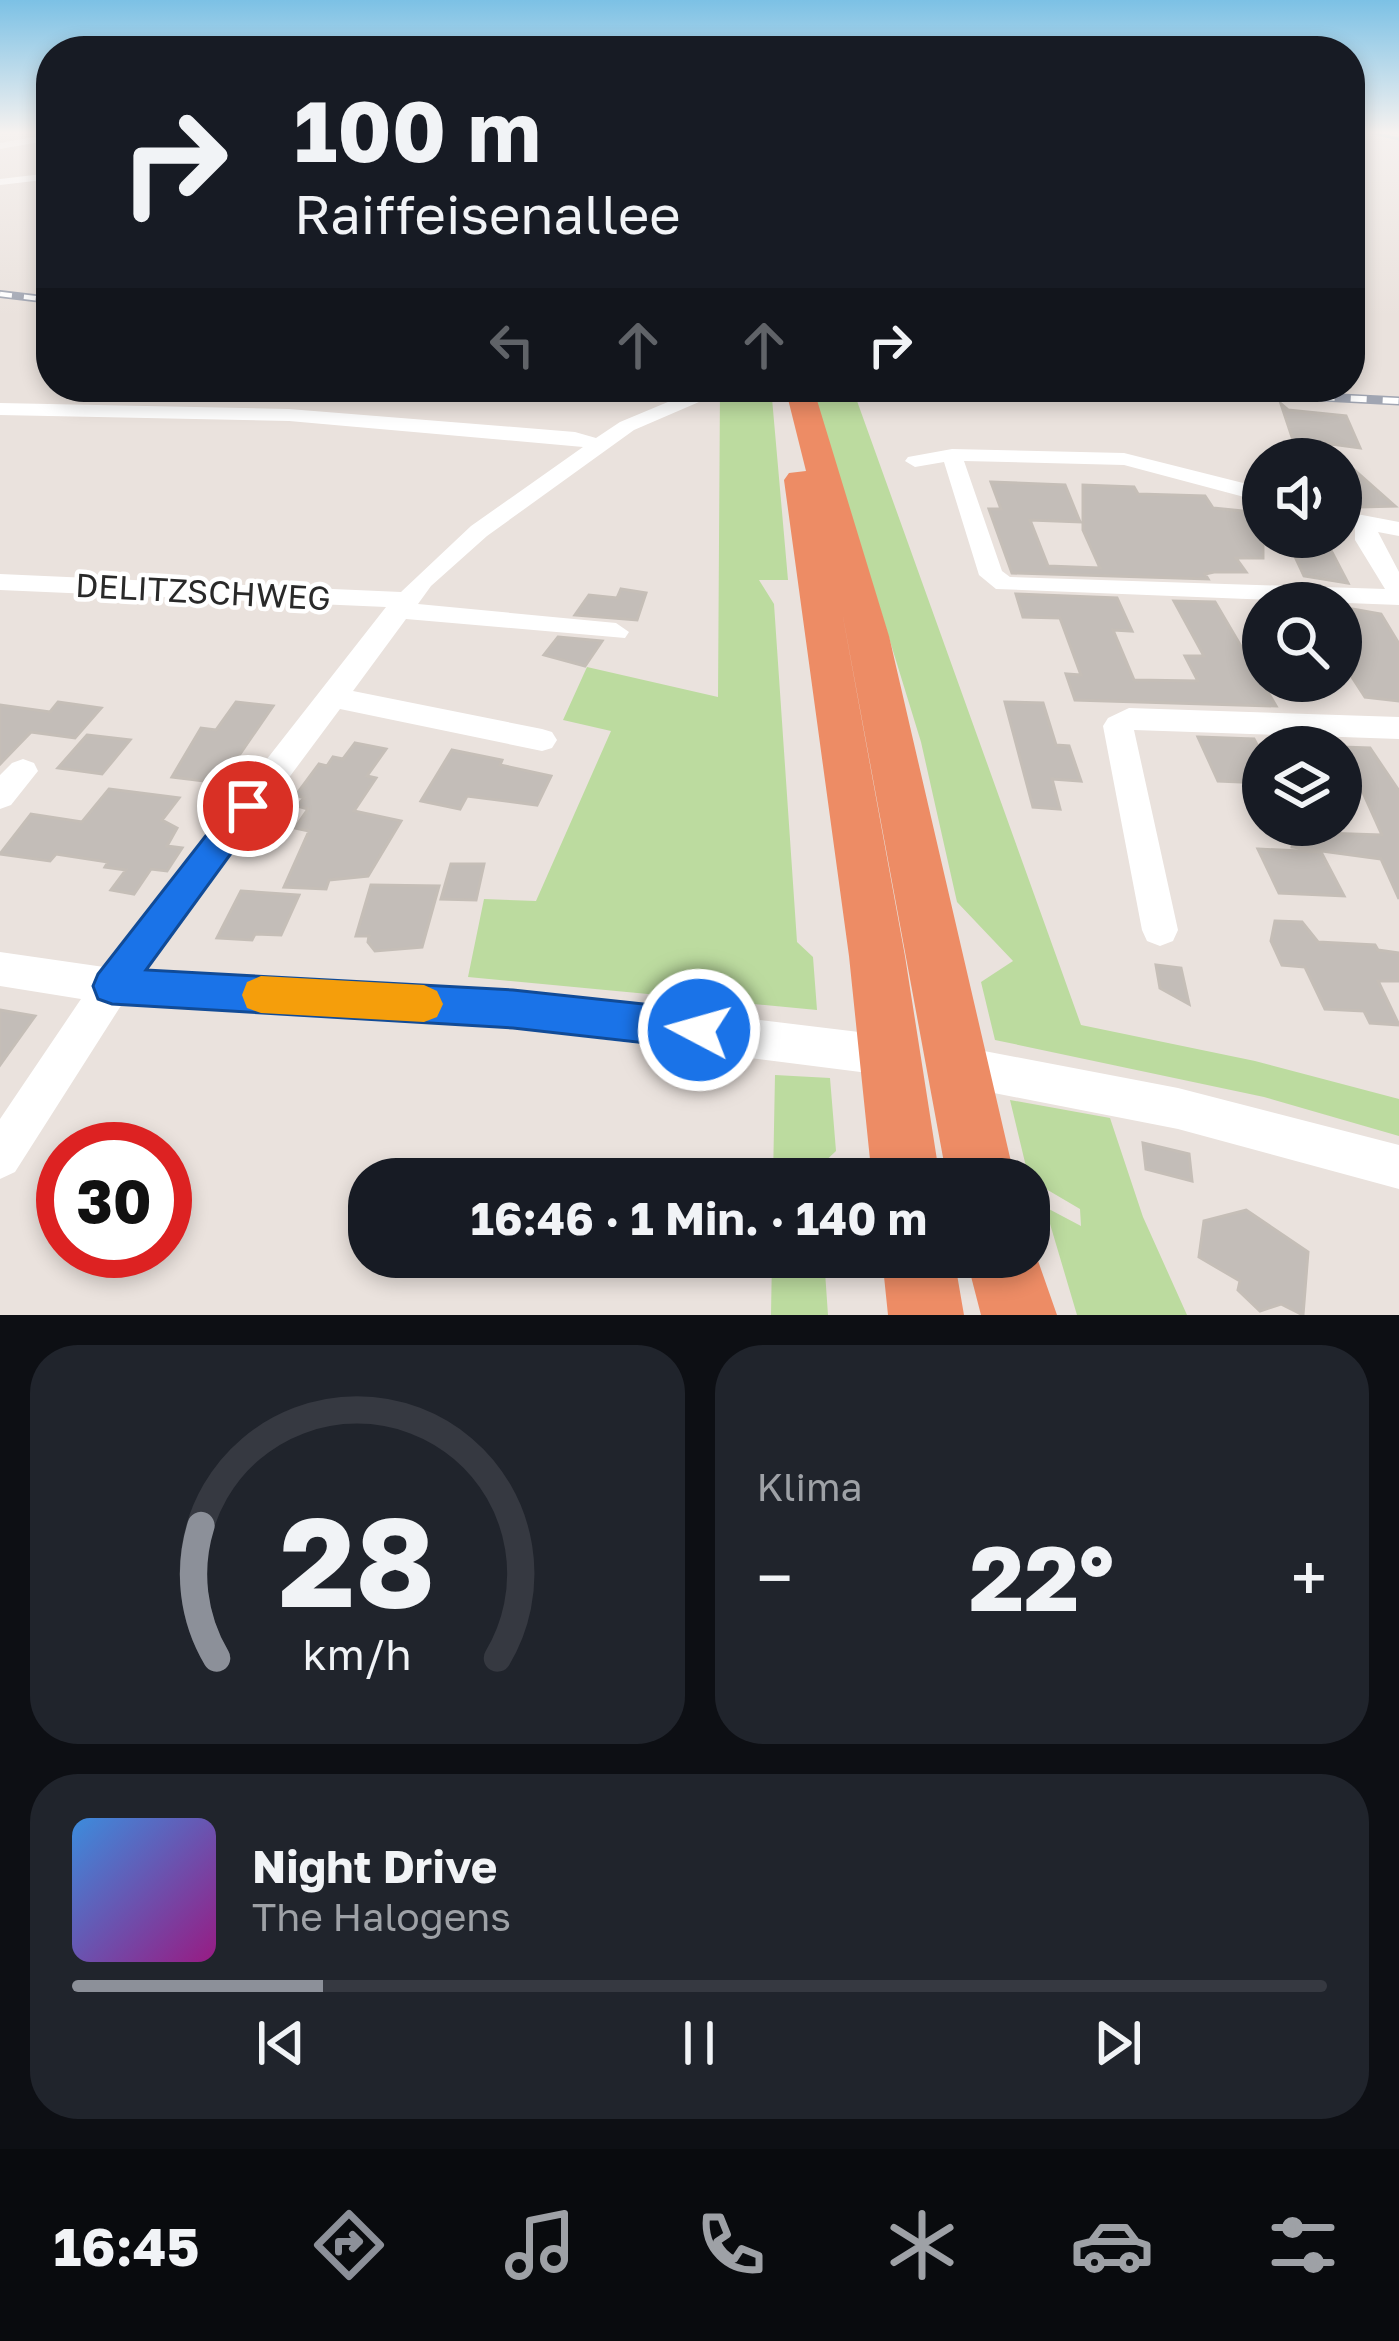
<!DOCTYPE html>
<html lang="de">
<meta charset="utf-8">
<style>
body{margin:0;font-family:"Golos Text",sans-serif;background:#20242c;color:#f1f3f6;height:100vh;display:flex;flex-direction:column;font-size:45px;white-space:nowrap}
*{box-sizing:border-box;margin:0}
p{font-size:39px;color:#9ea1a6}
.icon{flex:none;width:66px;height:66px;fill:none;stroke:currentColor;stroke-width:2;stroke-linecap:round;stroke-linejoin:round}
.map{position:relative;height:1315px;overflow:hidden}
.panel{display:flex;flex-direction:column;gap:30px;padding:30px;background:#0d0f14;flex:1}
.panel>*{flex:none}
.top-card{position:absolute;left:36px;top:36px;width:1329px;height:366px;border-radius:48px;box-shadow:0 6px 18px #0003;background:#171b24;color:#f1f3f6;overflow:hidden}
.fabs{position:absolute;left:1242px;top:438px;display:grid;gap:24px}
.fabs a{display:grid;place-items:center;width:120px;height:120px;border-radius:50%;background:#171b24;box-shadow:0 6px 18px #0003;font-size:60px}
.speed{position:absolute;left:36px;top:1122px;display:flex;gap:24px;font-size:60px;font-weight:700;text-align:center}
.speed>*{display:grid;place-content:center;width:156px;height:156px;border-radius:50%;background:#171b24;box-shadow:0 6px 18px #0003;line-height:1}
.speed .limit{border:18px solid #d22;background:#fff;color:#111}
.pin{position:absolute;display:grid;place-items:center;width:102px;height:102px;color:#fff;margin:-51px;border:6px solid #fff;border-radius:50%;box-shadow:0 3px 12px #0007}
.me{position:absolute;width:132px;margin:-66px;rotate:276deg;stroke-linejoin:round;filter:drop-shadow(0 0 9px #0008)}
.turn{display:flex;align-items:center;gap:42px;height:252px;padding:0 60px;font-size:54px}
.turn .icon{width:156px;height:156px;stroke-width:2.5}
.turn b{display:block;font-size:84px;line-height:102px}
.lanes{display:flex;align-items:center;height:114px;padding:0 60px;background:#0003;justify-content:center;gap:60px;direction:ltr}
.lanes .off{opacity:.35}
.big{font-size:90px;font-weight:700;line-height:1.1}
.panel .tile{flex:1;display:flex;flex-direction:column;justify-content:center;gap:18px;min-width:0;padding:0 42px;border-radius:48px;background:#20242c}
.panel .dial{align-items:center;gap:0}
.dial svg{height:312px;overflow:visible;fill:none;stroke:#363941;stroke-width:7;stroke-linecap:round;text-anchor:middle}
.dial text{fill:#f1f3f6;stroke:none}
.song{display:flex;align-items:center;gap:36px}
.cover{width:144px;height:144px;border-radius:18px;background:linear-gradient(135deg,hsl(210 70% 55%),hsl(310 70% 35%))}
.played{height:12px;border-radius:6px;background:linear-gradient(90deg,#8c9099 20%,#363941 20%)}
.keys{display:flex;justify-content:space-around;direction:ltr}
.heat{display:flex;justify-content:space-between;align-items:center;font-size:66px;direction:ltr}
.panel .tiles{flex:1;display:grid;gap:30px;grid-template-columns:1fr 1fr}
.tile:last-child{grid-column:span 2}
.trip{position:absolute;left:348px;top:1158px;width:702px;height:120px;border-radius:48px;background:#171b24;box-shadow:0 6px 18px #0003;font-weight:700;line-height:120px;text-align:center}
.tabs{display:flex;height:192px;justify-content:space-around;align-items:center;background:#090b0e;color:#9ea1a6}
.tabs .icon{width:84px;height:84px}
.tabs .current{color:#8c9099}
.tabs b{font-size:54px;color:#f1f3f6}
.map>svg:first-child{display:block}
.green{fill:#bcdb9f}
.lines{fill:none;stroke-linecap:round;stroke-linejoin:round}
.stream{stroke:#7bd4e1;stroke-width:3}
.building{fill:#c3bdb8;stroke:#c5beb7;stroke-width:3}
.minor{fill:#fff;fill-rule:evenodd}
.highway{fill:#ed8c65;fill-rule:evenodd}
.rail-far1-casing{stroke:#a0a5b2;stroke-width:8}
.rail-casing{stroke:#a0a5b2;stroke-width:9}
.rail-far1{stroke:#fff;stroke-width:4.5;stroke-dasharray:12;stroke-linecap:butt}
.rail{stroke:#fff;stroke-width:6;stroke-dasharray:16;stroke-linecap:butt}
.route{fill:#1a73e8;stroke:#114b97;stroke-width:3}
.slow{fill:#f59e0b}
.labels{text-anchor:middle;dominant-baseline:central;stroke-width:9;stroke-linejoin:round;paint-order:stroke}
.street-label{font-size:33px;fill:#292929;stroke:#fff}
</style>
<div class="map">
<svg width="1399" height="1315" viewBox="0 0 1399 1315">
<rect width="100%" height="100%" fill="#eae2dd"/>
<path class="green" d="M720,387H771L788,580H759L774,604L797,942L813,957L817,1010L468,977L484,899L536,901L611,731L563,720L587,667L718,697Z
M812,387H852L1081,1025L1255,1061L1399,1099V1136L1264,1097L995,1040L981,982L1013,961L957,902L921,742Z
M775,1075L830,1078L836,1151L817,1169L818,1179H773Z
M1010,1100L1110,1118L1143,1217L1187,1315H1077L1045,1207L1081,1226L1080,1209L1029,1179Z
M772,1257H824L828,1315H771Z"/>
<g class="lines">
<path class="stream" d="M1369,132L1399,139"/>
</g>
<path class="building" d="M1281,404L1288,410L1346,416L1360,448L1324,443L1395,506L1359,507L1341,491V459H1306L1296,449Z
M991,482L1065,485L1080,522L1030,520L1048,566L1100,568L1083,530V485L1134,487L1138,494L1205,496L1213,508L1263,513V558H1236L1246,572H1214L1205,574L1208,579L1012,573L989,509H1001Z
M1286,537H1324L1348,583L1304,576Z
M621,589L646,593L637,620L575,615L589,595L617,598Z
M1016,594L1117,598L1132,631L1113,630L1134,680L1198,681L1185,656H1204L1174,601L1215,602L1276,706L1075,700L1066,674L1081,675L1060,618L1023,617Z
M1341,607L1381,614L1399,644V701L1365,697L1341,660Z
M558,637L602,641L585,666L544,655Z
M58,702L101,708L75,738L31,732L0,764V705L50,712Z
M236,702L273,706L220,783L172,777L201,728L216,730Z
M1005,702L1043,703L1056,745L1069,746L1081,781L1052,779L1060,809L1033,807Z
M87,735L130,740L102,774L58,768Z
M1198,737L1254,739L1263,756V783L1218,781Z
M355,743L386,749L367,776L376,778L354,811L401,821L368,876L329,880L326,889L284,887L309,831L295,828L308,809L297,806L304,798L296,795L319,764L327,766L333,757L343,759Z
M1341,747L1370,748L1399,791V899L1381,859L1292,847L1293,832L1382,835L1356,777H1341Z
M452,750L502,760L500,765L551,776L537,805L467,796L460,809L421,801Z
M109,789L179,798L162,820L177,828L167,846L182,848L167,871L151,869L134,894L111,890L126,870L105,867L108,862L56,854L50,861L0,854L31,814L82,822Z
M1258,849L1321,852L1344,896L1279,893Z
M451,864H484L476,900L441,899Z
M371,885L439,886L422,947L375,951L368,942L369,936H356Z
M241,891L299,895L281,935L255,934L252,940L217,938Z
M1275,921L1302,922L1318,942L1375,945L1378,950L1399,953V981H1378L1399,1025L1370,1023L1364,1011L1325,1009L1305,967L1282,965L1271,941Z
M1156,965L1181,968L1189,1004L1160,988Z
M0,1010L35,1016L0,1065Z
M1143,1143L1189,1154L1192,1181L1146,1169Z
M1246,1210L1308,1252L1303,1315L1281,1304L1260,1311L1238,1290L1240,1281L1199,1257L1204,1221Z"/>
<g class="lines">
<path class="minor" d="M51,134V140L0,149V143Z
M51,173V179L0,185V179Z
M699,389L706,391V399L634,430L487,536L431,586L418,604L616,623L629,632L625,638L406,619L353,691L542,729L552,732L557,740L552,748L542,751L340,709L146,970L513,990L892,1036L906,1042L912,1056L906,1070L892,1076L513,1028L122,1004L15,1172L0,1179V1119L81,999L0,986V952L104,967L386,607L0,590V574L401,592L471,526L583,447L289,421L0,415V403L289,409L575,432L596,438L620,422Z
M952,449L1124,453L1263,488V502L1124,465L964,461L1002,571L1010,577L1385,589L1355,540V527L1341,525V511L1399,522V536L1378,532L1399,572V605L996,589L979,575L944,462L915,467L905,461L908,457Z
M1129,708L1399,717V739L1134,730L1178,930L1173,941L1160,946L1147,941L1142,930L1103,726L1108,718Z
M23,759L34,763L38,771L11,805L0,809V775L12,763Z
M953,1045L1178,1088L1399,1145V1189L1178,1129L953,1085L939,1079L933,1065L939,1051Z"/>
<path class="highway" d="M785,387H813L889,636L1015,1179H947L841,606L905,956L940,1179H872L849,956L784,480L789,473L806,471Z
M1029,1235L1057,1315H981L966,1257H1029Z
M882,1257H954L964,1315H888Z"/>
<defs>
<path id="rail-far1" d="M0,294L51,300"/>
<path id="rail" d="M1127,387L1399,401"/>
</defs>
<use href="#rail-far1" class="rail-far1-casing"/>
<use href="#rail" class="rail-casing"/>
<use href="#rail-far1" class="rail-far1"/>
<use href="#rail" class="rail"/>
</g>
<linearGradient id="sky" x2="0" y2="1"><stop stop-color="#7cc1e5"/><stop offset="0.42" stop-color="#f6f2f0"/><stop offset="1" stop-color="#f6f2f0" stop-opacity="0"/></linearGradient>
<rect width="1399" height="316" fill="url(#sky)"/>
<path class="route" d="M248,793L259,797L264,806L259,815L146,970L513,990L699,1010L713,1016L719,1030L713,1044L699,1049L513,1028L112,1004L98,999L93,986L98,974L236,797Z"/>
<path class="slow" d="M261,976L424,985L437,991L443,1004L437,1017L424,1022L261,1013L247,1008L242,995L247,982Z"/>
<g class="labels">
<g class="street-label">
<text transform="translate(203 591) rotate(3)">DELITZSCHWEG</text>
</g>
</g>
</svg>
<div class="fabs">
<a><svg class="icon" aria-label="sound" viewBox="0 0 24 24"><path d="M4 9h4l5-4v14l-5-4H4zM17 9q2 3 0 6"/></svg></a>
<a><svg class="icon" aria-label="search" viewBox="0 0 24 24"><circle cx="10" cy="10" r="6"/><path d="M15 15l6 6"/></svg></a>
<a><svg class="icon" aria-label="layers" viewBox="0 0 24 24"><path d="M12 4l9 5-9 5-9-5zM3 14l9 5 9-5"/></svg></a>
</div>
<div class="speed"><div class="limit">30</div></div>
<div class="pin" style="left:248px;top:806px;background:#d93025"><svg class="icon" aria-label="arrive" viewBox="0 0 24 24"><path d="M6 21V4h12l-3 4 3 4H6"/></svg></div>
<svg class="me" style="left:699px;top:1030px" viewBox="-20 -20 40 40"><circle r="17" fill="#1a73e8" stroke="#fff" stroke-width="3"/><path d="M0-11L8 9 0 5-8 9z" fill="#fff"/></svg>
<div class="trip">16:46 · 1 Min. · 140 m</div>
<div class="top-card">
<div class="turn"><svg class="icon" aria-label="right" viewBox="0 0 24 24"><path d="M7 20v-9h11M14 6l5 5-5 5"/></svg><div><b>100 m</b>Raiffeisenallee</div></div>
<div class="lanes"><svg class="icon off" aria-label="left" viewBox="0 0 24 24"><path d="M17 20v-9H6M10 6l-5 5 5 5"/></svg><svg class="icon off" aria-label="ahead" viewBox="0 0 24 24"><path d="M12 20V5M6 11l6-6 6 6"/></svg><svg class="icon off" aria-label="ahead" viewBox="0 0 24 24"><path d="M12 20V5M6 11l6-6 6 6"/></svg><svg class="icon" aria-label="right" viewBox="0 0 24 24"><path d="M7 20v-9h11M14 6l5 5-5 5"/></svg></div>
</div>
</div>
<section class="panel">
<div class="tiles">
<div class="tile dial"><svg viewBox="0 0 100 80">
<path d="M14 69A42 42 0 1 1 86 69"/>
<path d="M14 69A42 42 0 0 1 10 35" stroke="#8c9099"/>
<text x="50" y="56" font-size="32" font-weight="700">28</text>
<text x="50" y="72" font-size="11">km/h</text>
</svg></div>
<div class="tile"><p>Klima</p>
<div class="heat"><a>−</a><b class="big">22°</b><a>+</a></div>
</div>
<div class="tile">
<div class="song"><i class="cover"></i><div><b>Night Drive</b><p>The Halogens</p></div></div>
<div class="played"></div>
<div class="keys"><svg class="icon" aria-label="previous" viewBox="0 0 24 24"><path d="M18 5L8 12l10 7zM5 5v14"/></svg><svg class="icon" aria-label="pause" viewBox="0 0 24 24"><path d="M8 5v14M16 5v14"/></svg><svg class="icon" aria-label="next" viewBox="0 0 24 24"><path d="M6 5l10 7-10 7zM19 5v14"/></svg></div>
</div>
</div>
</section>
<nav class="tabs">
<b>16:45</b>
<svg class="icon current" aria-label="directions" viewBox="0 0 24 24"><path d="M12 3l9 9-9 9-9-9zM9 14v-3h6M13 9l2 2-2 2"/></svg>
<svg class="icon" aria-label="music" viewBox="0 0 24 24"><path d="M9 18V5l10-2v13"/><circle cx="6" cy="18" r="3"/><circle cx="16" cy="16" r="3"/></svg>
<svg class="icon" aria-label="phone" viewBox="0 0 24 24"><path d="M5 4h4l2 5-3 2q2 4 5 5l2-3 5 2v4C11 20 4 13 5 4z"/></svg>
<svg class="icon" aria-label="climate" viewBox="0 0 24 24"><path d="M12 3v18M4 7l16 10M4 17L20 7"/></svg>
<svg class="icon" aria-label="car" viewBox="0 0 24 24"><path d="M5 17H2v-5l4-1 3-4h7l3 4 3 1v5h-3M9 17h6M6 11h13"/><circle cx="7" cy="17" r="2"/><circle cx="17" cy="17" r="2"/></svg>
<svg class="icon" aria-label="filters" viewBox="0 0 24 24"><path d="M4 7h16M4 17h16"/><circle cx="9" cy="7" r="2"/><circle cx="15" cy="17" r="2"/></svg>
</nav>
